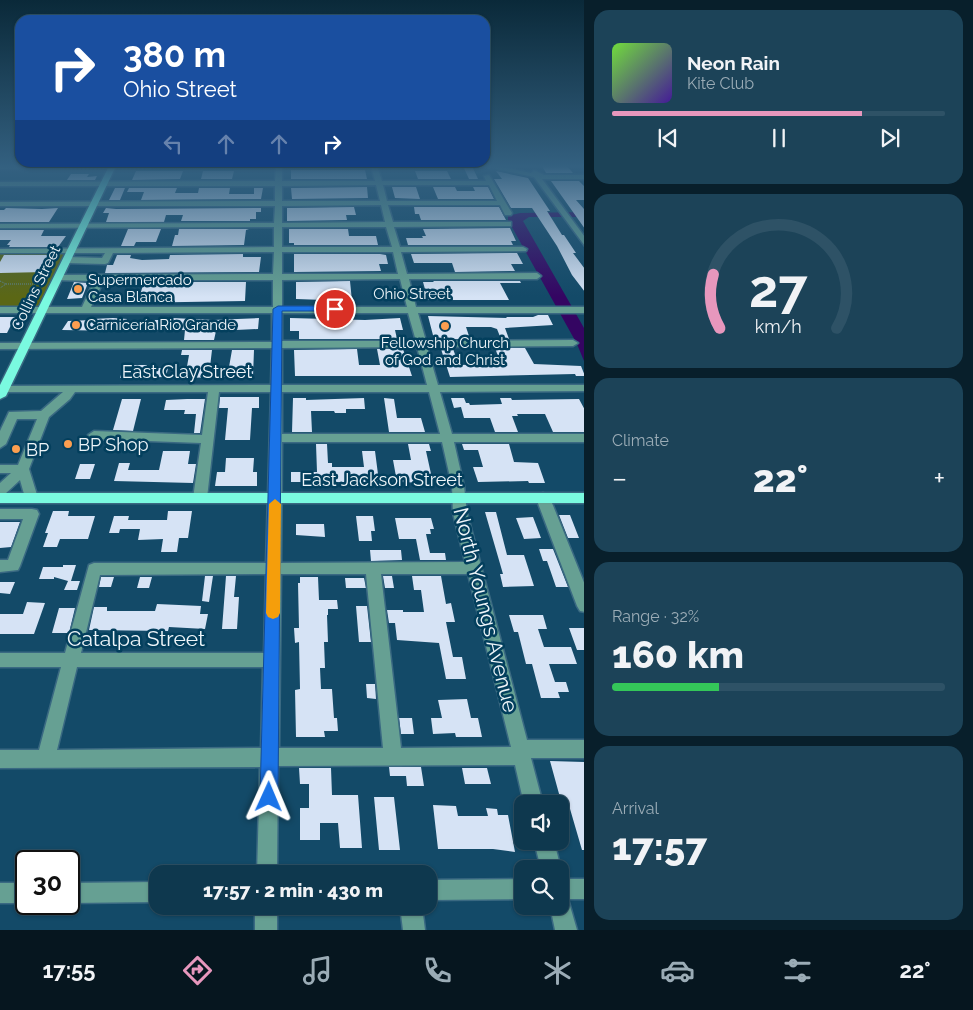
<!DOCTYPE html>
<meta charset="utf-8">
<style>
body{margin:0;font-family:Raleway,sans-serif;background:#1c4358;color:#f1f3f6;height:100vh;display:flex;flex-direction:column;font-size:19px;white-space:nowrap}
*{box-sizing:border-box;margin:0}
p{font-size:16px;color:#9bacb6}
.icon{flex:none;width:28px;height:28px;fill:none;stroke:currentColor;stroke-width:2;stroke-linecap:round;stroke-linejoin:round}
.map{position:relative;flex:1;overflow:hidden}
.side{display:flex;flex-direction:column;gap:10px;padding:10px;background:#081f2b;width:389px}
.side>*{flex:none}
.guide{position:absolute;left:15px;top:15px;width:475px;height:152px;border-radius:15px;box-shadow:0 1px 4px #0004,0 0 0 1px #2e5266;background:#1a4fa0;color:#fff;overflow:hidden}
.buttons{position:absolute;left:514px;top:795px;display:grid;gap:10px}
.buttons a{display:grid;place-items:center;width:55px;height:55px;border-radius:10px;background:#0e384e;box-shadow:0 1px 4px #0004,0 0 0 1px #2e5266;font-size:25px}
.speed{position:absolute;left:15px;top:850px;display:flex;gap:10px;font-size:25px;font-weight:700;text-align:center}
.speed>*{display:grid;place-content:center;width:65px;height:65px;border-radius:50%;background:#0e384e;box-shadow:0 1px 4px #0004,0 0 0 1px #2e5266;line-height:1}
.speed .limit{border:2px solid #111;border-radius:8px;background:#fff;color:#111}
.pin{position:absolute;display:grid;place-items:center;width:42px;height:42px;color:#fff;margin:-21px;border:2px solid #fff;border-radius:50%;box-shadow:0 1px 5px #0007}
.me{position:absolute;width:55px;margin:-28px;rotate:1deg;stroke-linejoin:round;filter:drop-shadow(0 0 4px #0008)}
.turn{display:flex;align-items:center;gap:18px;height:105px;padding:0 25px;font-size:22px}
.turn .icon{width:65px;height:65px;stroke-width:2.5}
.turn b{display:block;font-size:35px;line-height:42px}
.lanes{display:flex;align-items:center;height:48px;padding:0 25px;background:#0003;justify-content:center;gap:25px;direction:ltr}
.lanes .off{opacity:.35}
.big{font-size:38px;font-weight:800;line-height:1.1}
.side .card{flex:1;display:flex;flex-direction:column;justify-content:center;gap:8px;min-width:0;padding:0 18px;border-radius:15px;background:#1c4358}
.side .dial{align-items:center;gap:0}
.dial svg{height:130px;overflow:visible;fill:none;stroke:#2e5266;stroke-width:7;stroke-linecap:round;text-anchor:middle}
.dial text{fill:#f1f3f6;stroke:none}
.song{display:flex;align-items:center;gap:15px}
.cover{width:60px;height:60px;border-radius:8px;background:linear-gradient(135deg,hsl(100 70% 55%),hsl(260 70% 35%))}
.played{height:5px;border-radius:2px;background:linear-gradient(90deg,#e797bd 75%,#2e5266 75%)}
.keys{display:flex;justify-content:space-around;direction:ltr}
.heat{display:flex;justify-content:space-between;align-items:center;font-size:28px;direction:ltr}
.charge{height:8px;border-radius:4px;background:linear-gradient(90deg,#34c759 32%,#2e5266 0)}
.trip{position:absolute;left:149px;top:865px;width:288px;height:50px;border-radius:15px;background:#0e384e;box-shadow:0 1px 4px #0004,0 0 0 1px #2e5266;font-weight:800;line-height:50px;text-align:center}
.tabs{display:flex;height:80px;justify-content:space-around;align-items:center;background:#06161f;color:#9bacb6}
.tabs .icon{width:35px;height:35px}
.tabs .active{color:#e797bd}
.tabs b{font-size:22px;color:#f1f3f6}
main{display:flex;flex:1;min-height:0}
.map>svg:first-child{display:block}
.green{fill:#5b6715}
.water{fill:#340562}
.building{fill:#d6e3f5}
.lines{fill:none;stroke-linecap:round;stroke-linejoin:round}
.minor-casing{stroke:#3a6982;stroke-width:3}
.major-casing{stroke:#3a6982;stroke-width:3}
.path{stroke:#61879c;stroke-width:1;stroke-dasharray:1 1;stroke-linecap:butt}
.minor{fill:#66a093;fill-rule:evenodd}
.major{fill:#7afae0;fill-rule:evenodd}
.route{fill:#1a73e8;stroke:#114b97}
.slow{fill:#f59e0b}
.poi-dot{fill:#fb9e50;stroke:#033f5d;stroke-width:2}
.labels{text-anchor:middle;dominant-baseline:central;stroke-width:5;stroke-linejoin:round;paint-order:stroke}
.far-poi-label{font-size:15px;fill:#eef5f9;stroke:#033f5d;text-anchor:start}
.far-street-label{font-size:15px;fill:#eef5f9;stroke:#033f5d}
.street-label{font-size:18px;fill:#eef5f9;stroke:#033f5d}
.poi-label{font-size:18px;fill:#eef5f9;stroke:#033f5d;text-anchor:start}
.near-street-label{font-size:21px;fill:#eef5f9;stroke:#033f5d}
</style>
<main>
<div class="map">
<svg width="585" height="930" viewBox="0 0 585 930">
<rect width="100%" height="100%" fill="#134a68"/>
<path class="green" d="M0,252H70L40,308H0Z"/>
<path class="water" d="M584,212V217H529L523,221L584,328V361L577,344L508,220V216L520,213Z"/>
<path class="building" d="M463,166H472L478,179H469Z
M542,166H567L573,173H546Z
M291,170H365L367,179H291Z
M136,171H183L180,179L132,180Z
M203,171H234L232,179H201Z
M415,171H447L451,179H418Z
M496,171L528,178L550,211H547L562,235H564L576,253H573L585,269V292L572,275L557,246L532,208H511L494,179H502Z
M71,174H89L87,177L97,176L95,180H67Z
M551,181H579L585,187V200H576L585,210V229Z
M367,187L368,198L292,199L291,188Z
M392,187H416L420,199L395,198Z
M421,187H455L457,191H475L473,187H488L494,199H438L433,187Z
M115,188H125L120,200H109Z
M129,188H177L175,193H198L199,188H230L229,194H254V188H263L261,199L141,200L144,192H127Z
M354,207L356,215H346L347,220L287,221V208Z
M414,207H499L506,220H421L419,214H415Z
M6,208L42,209L58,208L49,222H0V210H4Z
M106,208L116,209L261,208V212H256V219H250V221H181L183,215H166L164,222H106L109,213H103Z
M510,228L516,241H511L513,245H408L406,238H423L422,236H426L423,229Z
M128,229H161L156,242H136L134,246H121Z
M179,229H249L246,230L244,245L172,246L175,235H178Z
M289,229H348L349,236H376L378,245H294V243H289Z
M0,230H44L41,236H66L58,247H9L10,245H7L11,240H0Z
M517,253L523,264H511L515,271L455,272L452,263H414L411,254Z
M243,254V257H261L259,272L105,273L107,265H113L117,255H131L130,258L142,260L169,259L170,255Z
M294,254H380L386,255L388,264H379L381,271L294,272Z
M4,255H54L45,272L0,273V262Z
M350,281L352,301L296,299V282Z
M433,281H520L521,283H500L509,300H428L423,282H434Z
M74,282L88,283L82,298L67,299Z
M144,282H246L245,301L125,303L128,295H140Z
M538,315H548L553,325L505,328L509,339H501L497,329L491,327H466L470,339H434L428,316L507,318L506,317H533Z
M0,317H23L19,325H11L7,333H0Z
M172,318L213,320L259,318L258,329L216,331L214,340H184L185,330H152L155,320H171Z
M290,318L365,320L400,318L403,330H395L397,339H299V331H290Z
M93,319L113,318L127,319L121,331L62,330L68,321L92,320Z
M495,348H525L534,364L581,366L585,376H576L575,374L450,377L441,349H453L459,365L501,364Z
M357,349L359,365H380L377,349H403L412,376H295L294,350Z
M182,350H212L210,367H229L232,350H254L253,376L185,378L189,355H181Z
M124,365H147L146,368H168L166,377L120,378Z
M220,397H259V408H252L250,440H225L228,408H219Z
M293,398H306V400L364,398L365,409H346V413H335L334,411H311L312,432H292Z
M384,398L394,399L397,418H421L425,432H389Z
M451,398H464L466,403H469L470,405L502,404L500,398H511L512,400L579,399L585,410V432H553L545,414H517L518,416H512L518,432H495L490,418H464L461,407L454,408Z
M122,399H141L133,431L113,430Z
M187,399H205L200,433H194L196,414H184L185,410H164L166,400Z
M316,444H327L328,463H332V467H364L362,451H375L379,482H333V484H321V482H291V472H317Z
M408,444H429L431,451H426L433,483L397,482L393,460H411Z
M462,444H509L514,462L538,463L545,483H529L528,481L478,482L473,467H483L478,450H464Z
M163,451H190L188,464H196L193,483L114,481L119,463H130L128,470H159Z
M226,458H254L253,472H257V486H215L217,472H225Z
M80,464H95L90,479H75Z
M53,511H69L68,516H95L88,539H60L57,547H43L48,533H45Z
M168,511H192L188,538H179L177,552H161L163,539L138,540L140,529H120L119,533H109L114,516H129L128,520H167Z
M485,512H496L507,555H524L534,586L503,587L500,574H503Z
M559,515H570L579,538H568Z
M356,516H373L375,531H371L372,541H359Z
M533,517L541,538L524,539L516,518Z
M395,518H431L434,529H430L431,534H426L430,553H445L446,560H420L416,539H399Z
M0,522H20L11,547L0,548Z
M296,524H324L325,537L296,535Z
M539,549H553L568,587H556L547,561H543Z
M370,550H401L402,560L371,561Z
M63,565H76L71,581H80L77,590H64L68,581L54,577V579H39L43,567H63Z
M205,576H213L209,602L202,601Z
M226,576H236L234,597H239L237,629H222Z
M383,576H392L394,588H385Z
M412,576H441L446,604L451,603L455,622H446L453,657H462L466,679H446L439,643L397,640L395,623H389L387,610H403V612H424L421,590H414Z
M101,577H114L111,587H99Z
M140,577H152L149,588H137Z
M300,577H318L319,600H337L338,609H328V615H327L328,642H324L325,668H320L321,689H332L334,718H337L338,731H324L325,737H296L295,690L300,689L299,642L295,643L294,628H299L298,583H300Z
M345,578H364L366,588H346Z
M0,582H15L10,594L0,593Z
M27,602L45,603L34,634H0V614H23Z
M157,604L201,606L200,614H208L205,629L169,627L168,631L89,630L94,607H107V611H155Z
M356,606H367L371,642H359Z
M59,608H75L69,633H52Z
M509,615H543L547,629H538L544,647H571L577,664H549L555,682H566L569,692H558L560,698H541L532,664H526L518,632H514Z
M569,628H585V650H577Z
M366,684H375L376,699L367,698Z
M467,699L471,718H478L482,737H456L455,733L433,734L431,718H442L438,700Z
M399,718H412L414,734H401Z
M550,761L585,762V850H582L568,802L561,801Z
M389,767H421L424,786H407L406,776H390Z
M299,768H331L332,795H358L362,848H340L338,823H320V840H300V808H309V784H300Z
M462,768H487L491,784H465Z
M374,797H394L400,850H379Z
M433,805L456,806L458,816H488L486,808L497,809L498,815H508L515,852L493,849H438Z"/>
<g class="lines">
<defs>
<path id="minor" d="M0,166H214L0,169Z
M276,166H282V181H375L371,166H377L382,181H486L484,176L489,175L512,213L511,215H505L500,205H388L393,222H511V226L394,227L400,247H523L527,249L526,251L401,252L407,274L537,273L541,276L537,279H409L416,307H585V313H418L426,341L573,340L578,343L573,346L427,347L438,385H585V391L440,392L452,434H585V442H454L464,486L467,513L527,740H585V758H531L543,804H524L515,765L278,766L277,874H257L260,767L0,768V750H39L61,667H0V653H65L89,565L94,563H266L271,392H219L207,498L205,501H195L193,498L201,443L94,439L88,435L94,431L202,435L208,392H75L70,399L49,417L29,469L38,498L36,501H26L20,480L5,494L0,496V483L11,473H0V465H18L37,419H17L6,444L0,448V431L9,412L41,411L63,392H0V386L271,385L272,348L0,349V343L272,342V313H0V307H82L94,281L55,280L54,278L58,275L273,274L274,252L113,253L108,263L105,264L67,263L63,260L67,257L102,258L105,253H0V249L274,247V227L0,228V224L274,223L275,206H0V202L275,201V186H0V182L275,181ZM376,185L380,201H282V186ZM383,185H489L497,201H387ZM381,205L385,222L282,223V206ZM282,227H386L392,247H282ZM282,252H393L398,274H282ZM400,279L407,307H282V280ZM104,280H273V307H91ZM282,313H408L416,341H282ZM417,347L427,385H282V348ZM282,392H429L440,434H282ZM282,442H442L452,486L453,513L465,562L281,563ZM266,574L264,653H81L100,575ZM281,574H366L383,748H279ZM381,574H468L511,747L401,748ZM77,667H263L261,748L57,750Z
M482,166H498L531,173L534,170L544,175H585V179H542L585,237V246L534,177Z
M543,493L548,495L550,498L585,585V612L580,611L577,606L536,498L538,495Z
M0,509H32L37,510L39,514L20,566L18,570L0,572V560H8L23,519H0Z
M534,841H554L561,869L560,872V869H541Z
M522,879V899L428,900V880Z
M560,879H585V899H568L577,930H555L550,906H560Z
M158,882V902L69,903V883Z
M0,883H26V903H0Z
M255,906H277V930H255Z
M400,906H422L425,930H403Z"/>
<path id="major" d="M109,166H116L6,396L0,399V385Z
M0,493H585V503H0Z"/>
</defs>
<use href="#minor" class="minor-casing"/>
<use href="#major" class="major-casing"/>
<path class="path" d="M0,281L6,284L0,288
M6,284H42"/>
<use href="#minor" class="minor"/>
<use href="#major" class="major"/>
</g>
<linearGradient id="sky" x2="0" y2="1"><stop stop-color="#0a2939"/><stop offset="0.56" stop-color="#336080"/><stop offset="1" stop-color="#336080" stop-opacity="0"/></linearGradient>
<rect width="585" height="297" fill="url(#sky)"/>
<path class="route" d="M278,306H335L340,309L335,311H282L278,797L275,803L269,805L263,803L260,797L273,309Z"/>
<path class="slow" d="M275,499L281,504L280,613L278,617L273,619L268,617L266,613L269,504Z"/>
<g class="poi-dot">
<circle cx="78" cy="289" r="5"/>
<circle cx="76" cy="325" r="5"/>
<circle cx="445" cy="326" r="5"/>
<circle cx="68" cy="444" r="5"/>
<circle cx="16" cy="449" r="5"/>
</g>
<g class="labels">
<g class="far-poi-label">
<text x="88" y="280">Supermercado<tspan x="88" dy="17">Casa Blanca</tspan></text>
<text x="86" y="325">Carnicería Rio Grande</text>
<text x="445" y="343" text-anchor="middle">Fellowship Church<tspan x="445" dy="17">of God and Christ</tspan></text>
</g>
<g class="far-street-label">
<text transform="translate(36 288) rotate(-64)">Collins Street</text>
<text x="412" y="294">Ohio Street</text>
</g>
<g class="street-label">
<text x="187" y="371">East Clay Street</text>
<text x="382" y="479">East Jackson Street</text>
</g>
<g class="poi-label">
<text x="78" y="444">BP Shop</text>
<text x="26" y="449">BP</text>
</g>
<g class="near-street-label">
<text transform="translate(486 610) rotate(76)">North Youngs Avenue</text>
<text x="136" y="638">Catalpa Street</text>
</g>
</g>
</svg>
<div class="buttons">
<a><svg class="icon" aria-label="sound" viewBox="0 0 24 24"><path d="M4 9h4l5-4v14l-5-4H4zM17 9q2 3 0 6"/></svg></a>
<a><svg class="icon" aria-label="search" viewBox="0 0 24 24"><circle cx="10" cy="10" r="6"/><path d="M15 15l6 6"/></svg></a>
</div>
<div class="speed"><div class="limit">30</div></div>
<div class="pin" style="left:335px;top:309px;background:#d93025"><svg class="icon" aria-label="arrive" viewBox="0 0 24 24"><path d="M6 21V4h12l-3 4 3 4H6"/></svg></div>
<svg class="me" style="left:269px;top:797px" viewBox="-20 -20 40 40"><path d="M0-17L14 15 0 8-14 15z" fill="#1a73e8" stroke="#fff" stroke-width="4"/></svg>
<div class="trip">17:57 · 2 min · 430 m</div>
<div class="guide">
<div class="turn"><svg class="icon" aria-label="right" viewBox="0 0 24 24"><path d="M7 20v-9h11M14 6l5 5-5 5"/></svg><div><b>380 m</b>Ohio Street</div></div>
<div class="lanes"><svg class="icon off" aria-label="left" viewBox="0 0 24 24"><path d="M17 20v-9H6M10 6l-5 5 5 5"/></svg><svg class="icon off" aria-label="ahead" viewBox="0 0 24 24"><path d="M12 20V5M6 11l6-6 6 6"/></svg><svg class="icon off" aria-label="ahead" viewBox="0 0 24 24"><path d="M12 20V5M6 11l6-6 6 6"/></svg><svg class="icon" aria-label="right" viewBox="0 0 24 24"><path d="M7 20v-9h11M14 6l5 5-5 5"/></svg></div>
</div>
</div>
<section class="side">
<div class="card">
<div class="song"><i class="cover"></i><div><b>Neon Rain</b><p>Kite Club</p></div></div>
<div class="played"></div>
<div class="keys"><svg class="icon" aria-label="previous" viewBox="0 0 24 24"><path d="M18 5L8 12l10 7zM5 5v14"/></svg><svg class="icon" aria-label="pause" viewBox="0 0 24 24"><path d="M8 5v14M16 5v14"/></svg><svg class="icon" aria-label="next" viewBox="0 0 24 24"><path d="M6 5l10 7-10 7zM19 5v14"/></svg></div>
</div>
<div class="card dial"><svg viewBox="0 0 100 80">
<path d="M14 69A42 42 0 1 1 86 69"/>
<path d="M14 69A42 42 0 0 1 10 36" stroke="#e797bd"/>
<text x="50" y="56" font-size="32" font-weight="700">27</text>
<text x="50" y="72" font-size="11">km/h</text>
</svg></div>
<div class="card"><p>Climate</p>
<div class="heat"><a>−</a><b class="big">22°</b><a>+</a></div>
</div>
<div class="card"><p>Range · 32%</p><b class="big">160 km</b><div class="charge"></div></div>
<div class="card"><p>Arrival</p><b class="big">17:57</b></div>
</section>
</main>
<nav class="tabs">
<b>17:55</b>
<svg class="icon active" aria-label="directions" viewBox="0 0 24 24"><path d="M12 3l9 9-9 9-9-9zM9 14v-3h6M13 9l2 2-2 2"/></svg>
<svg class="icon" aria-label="music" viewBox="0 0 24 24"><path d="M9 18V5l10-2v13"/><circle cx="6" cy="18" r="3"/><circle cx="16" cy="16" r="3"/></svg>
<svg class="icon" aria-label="phone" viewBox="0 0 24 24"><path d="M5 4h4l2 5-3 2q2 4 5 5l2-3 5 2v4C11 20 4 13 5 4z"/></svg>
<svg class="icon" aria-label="climate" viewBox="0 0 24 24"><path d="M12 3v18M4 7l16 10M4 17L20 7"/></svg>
<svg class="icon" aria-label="car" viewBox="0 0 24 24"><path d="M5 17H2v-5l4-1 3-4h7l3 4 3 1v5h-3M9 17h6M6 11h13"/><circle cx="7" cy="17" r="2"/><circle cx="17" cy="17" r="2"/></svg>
<svg class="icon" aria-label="filters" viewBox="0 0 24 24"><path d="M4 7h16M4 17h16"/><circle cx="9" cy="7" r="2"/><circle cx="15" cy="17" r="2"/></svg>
<b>22°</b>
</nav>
